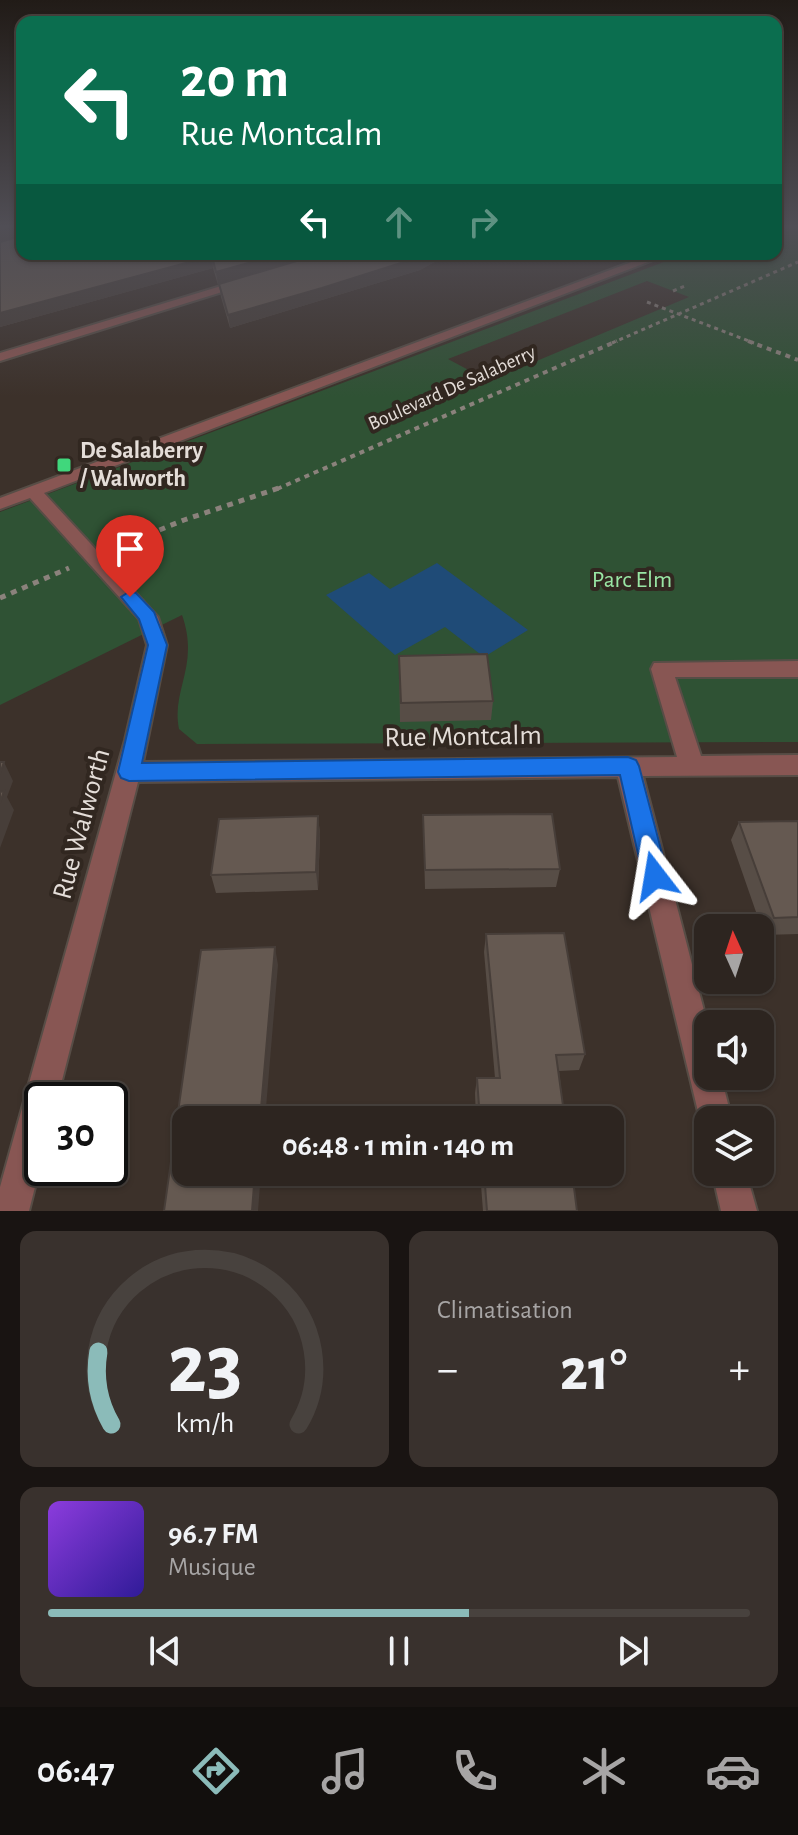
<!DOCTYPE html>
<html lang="fr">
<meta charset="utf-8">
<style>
body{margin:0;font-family:"Alegreya Sans",sans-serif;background:#39312d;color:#f1f3f6;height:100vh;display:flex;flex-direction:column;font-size:30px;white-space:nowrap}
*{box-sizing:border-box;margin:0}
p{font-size:26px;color:#a7a5a5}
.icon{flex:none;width:44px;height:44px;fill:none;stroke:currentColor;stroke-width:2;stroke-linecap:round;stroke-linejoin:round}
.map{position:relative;height:1211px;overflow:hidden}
.side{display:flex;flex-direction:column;gap:20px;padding:20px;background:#191412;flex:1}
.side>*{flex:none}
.hud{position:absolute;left:16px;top:16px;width:766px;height:244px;border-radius:16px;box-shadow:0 2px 6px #0004,0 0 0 2px #48423e;background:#0b6e4f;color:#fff;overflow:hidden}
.needle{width:52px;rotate:357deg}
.tools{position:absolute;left:694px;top:914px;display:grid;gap:16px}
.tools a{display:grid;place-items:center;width:80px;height:80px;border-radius:16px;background:#2d2520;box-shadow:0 2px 6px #0004,0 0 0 2px #48423e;font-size:40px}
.speed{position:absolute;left:24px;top:1082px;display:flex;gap:16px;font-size:40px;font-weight:700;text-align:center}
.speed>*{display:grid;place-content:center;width:104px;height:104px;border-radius:50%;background:#2d2520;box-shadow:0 2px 6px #0004,0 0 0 2px #48423e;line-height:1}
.speed .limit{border:4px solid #111;border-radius:12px;background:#fff;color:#111}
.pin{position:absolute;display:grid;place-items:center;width:68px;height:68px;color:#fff;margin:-82px -34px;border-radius:50% 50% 50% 0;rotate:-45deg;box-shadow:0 0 8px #0007}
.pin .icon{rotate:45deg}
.me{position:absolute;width:88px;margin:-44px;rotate:346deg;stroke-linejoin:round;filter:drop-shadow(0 0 6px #0008)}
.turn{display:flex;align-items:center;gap:28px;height:168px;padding:0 32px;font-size:36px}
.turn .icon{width:104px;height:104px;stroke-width:2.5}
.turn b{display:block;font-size:56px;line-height:68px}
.lanes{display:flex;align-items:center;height:76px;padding:0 32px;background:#0003;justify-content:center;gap:40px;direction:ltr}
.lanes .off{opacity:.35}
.big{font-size:60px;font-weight:700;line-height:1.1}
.side .tile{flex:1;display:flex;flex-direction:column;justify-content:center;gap:12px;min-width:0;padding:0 28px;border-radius:16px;background:#39312d}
.side .dial{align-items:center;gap:0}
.dial svg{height:208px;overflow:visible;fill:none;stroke:#48423e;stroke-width:7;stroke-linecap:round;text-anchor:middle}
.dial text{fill:#f1f3f6;stroke:none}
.song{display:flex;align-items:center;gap:24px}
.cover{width:96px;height:96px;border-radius:12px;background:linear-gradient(135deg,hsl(270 70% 55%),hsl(250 70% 35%))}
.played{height:8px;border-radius:4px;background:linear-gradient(90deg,#8bbbb9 60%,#48423e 60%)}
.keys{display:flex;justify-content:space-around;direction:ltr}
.heat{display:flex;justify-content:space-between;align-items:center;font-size:44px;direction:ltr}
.side .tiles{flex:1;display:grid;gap:20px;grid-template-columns:1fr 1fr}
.tile:last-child{grid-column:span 2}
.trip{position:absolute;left:172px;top:1106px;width:452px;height:80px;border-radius:16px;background:#2d2520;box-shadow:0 2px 6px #0004,0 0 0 2px #48423e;font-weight:700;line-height:80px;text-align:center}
.tabs{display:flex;height:128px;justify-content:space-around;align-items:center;background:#120f0d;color:#a7a5a5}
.tabs .icon{width:56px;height:56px}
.tabs .on{color:#8bbbb9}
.tabs b{font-size:36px;color:#f1f3f6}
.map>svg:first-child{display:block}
.green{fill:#2f5234;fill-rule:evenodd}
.water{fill:#1f4b77}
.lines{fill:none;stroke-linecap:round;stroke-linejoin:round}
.minor-casing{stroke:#574d46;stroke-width:4}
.path-far2{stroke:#8b827c;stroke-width:3;stroke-dasharray:4 4;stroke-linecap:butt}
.path-far1{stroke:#8b827c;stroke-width:4;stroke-dasharray:5 5;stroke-linecap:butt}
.path{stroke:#8b827c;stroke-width:5;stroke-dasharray:6 6;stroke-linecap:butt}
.minor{fill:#885653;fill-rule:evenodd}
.wall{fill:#574d46}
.shaded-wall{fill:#473e39}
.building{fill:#655951;stroke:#473e39;stroke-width:2}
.route{fill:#1a73e8;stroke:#114b97;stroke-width:2}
.poi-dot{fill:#40d77c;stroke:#312720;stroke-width:3}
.labels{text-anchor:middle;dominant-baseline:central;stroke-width:8;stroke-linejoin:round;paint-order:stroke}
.far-street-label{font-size:20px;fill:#e4ddd8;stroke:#312720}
.poi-label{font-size:24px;font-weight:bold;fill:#e4ddd8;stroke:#312720;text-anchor:start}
.park-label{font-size:24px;fill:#99e6a4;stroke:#312720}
.near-street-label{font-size:28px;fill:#e4ddd8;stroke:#312720}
</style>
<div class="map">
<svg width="798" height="1211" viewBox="0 0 798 1211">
<rect width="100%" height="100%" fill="#3c312a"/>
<path class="green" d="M776,228H798V742L197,744L179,729C171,689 200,666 182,615L0,705V512L685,254H776ZM647,281L689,297L489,381L448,359Z"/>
<path class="water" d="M437,563L528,630L484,657L445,627L395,655L326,595L369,573L390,589Z"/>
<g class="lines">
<defs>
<path id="minor" d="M653,254H669L44,493L158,617L167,645L143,762L677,757L651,669L654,663L798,661V677H675L701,756L798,755V775L643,776L708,1026V1076H721L732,1120H708V1133L700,1120L618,777L138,782L57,1100H42V1159L29,1211H0V1187L125,740L147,645L139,619L30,498L0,509V498Z
M241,280L251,283L0,361V353Z
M712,1172H746L757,1211H721Z"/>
</defs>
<use href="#minor" class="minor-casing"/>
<path class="path-far2" d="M673,291L687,285
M647,302L754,343
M612,343L798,262"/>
<path class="path-far1" d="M748,341L798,360
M277,489L617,341"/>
<path class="path" d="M115,548L184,520L282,487
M0,598L69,568"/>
<use href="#minor" class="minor"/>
</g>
<path class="wall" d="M0,228H22V254H449L420,270L230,328L221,297L219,284L218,285L213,268L0,327Z
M399,656L493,701L491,720L400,722Z
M423,815L560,869L556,887L425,889Z
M318,816L320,834L318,890L216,893L211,875Z
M798,821V934L764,935L731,840L739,822Z
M486,934L585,1054L579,1070L559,1071L565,1120H476L475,1093L477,1078H495L484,952Z
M480,1172H572L577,1211H483Z"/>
<path class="shaded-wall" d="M10,228H19L21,237L0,243V230Z
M280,254H321L218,285L216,272Z
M427,254H449L420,270L230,328L228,315Z
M212,256L213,268L0,327V313Z
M4,762L13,781L7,797L14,810L0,848V774Z
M318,816L320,834L318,890L316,872Z
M275,947L278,965L265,1120H260Z
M255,1172H261L258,1211H252Z"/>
<path class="building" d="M21,228H22V254H280L216,272L212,256L0,313V242L21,236Z
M320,254H427L420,257L322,288L228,315L219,284Z
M487,654L493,701L401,703L399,656Z
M0,762H4L0,774Z
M4,791L0,803V792Z
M552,814L560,869L425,870L423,815Z
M318,816L316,872L211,875L219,819Z
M798,821V917L774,918L739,822Z
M564,933L585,1054L556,1055L565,1120H480L477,1078H500L486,934Z
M275,947L260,1120H186V1172H255L252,1211H164L201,950Z
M484,1172H572L577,1211H487Z"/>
<linearGradient id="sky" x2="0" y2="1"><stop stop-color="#211b17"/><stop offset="0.57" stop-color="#504e55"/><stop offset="1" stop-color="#504e55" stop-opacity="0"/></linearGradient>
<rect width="798" height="397" fill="url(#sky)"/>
<path class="route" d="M130,591L136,593L154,612L167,645L142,763L628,757L636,760L639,766L668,876L664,884L655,887L647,884L643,876L620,775L129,781L121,778L118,772L148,645L139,619L121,597Z"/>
<rect class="poi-dot" x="56" y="457" width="16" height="16" rx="4"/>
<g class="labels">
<g class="far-street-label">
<text transform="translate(452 388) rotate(-24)">Boulevard De Salaberry</text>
</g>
<g class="poi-label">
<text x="80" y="451">De Salaberry<tspan x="80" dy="28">/ Walworth</tspan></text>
</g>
<g class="park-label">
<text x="632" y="580">Parc Elm</text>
</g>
<g class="near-street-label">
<text transform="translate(463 737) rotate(-1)">Rue Montcalm</text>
<text transform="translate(82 824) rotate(-75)">Rue Walworth</text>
</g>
</g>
</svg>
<div class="tools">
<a><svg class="needle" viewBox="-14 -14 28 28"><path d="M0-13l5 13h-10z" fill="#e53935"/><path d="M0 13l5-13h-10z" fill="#a7a5a5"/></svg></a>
<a><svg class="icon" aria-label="sound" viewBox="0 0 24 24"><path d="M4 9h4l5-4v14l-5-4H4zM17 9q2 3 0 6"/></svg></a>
<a><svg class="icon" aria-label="layers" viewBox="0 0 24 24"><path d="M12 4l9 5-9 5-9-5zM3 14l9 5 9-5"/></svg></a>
</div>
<div class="speed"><div class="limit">30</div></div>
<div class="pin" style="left:130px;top:597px;background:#d93025"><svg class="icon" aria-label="arrive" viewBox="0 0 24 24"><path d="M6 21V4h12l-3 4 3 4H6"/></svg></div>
<svg class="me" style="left:655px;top:876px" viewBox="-20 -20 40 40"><path d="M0-17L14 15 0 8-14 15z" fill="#1a73e8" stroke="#fff" stroke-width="4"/></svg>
<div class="trip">06:48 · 1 min · 140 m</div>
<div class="hud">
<div class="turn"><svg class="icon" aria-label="left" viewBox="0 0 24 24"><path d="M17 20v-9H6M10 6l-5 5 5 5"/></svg><div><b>20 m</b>Rue Montcalm</div></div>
<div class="lanes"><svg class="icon" aria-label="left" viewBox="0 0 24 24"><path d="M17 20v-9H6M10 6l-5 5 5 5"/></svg><svg class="icon off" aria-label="ahead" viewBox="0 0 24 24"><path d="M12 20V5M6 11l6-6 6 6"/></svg><svg class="icon off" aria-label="right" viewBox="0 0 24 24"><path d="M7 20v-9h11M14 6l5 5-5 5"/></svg></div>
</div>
</div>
<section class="side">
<div class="tiles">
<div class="tile dial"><svg viewBox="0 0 100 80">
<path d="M14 69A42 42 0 1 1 86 69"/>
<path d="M14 69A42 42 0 0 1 9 41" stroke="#8bbbb9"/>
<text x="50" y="56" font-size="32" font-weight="700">23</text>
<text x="50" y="72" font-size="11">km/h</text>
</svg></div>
<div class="tile"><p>Climatisation</p>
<div class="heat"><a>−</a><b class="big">21°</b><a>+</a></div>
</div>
<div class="tile">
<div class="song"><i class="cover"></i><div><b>96.7 FM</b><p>Musique</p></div></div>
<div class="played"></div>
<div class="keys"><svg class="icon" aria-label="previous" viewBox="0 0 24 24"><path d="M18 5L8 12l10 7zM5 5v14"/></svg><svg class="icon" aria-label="pause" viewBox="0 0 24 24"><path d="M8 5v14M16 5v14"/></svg><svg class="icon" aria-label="next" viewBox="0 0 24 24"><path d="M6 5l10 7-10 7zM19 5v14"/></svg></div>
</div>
</div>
</section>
<nav class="tabs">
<b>06:47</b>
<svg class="icon on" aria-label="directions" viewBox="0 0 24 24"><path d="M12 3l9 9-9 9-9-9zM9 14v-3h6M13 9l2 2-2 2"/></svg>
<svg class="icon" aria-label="music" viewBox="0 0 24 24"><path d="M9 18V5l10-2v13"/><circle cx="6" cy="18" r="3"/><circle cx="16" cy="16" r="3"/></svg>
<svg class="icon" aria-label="phone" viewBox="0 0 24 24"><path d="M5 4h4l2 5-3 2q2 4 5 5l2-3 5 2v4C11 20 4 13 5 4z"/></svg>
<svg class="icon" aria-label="climate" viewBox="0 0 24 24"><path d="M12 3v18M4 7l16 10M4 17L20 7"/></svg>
<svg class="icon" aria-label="car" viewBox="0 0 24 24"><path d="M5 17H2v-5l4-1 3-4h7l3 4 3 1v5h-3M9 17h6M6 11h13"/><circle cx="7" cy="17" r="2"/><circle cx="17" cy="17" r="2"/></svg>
</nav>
